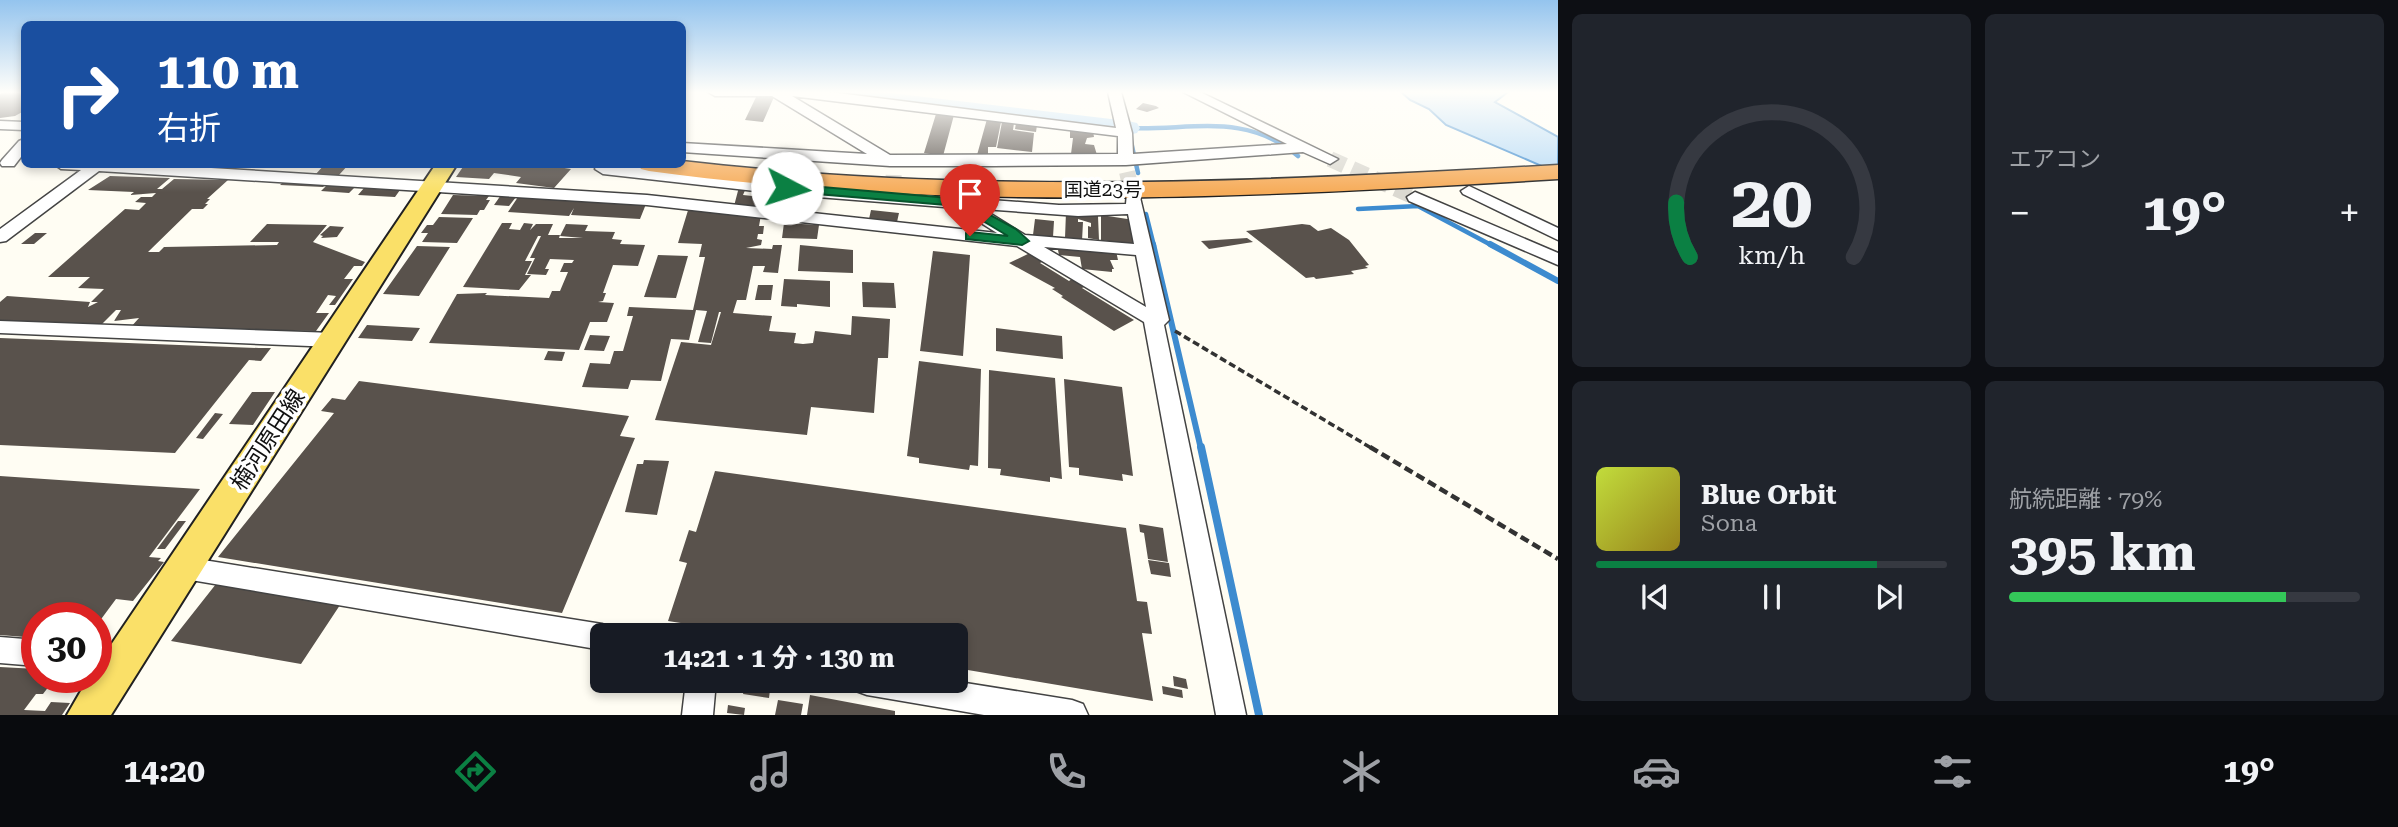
<!DOCTYPE html>
<html lang="ja">
<meta charset="utf-8">
<style>
body{margin:0;font-family:"Roboto Serif","Noto Sans JP",serif;background:#20242c;color:#f1f3f6;height:100vh;display:flex;flex-direction:column;font-size:26px;white-space:nowrap}
*{box-sizing:border-box;margin:0}
p{font-size:23px;color:#9ea1a6}
.icon{flex:none;width:38px;height:38px;fill:none;stroke:currentColor;stroke-width:2;stroke-linecap:round;stroke-linejoin:round}
.map{position:relative;flex:1;overflow:hidden}
.side{display:flex;flex-direction:column;gap:14px;padding:14px;background:#0d0f14;width:840px}
.side>*{flex:none}
.banner{position:absolute;left:21px;top:21px;width:665px;height:147px;border-radius:10px;box-shadow:0 4px 10px #0003;background:#1a4fa0;color:#fff;overflow:hidden}
.speed{position:absolute;left:21px;top:602px;display:flex;gap:14px;font-size:35px;font-weight:700;text-align:center}
.speed>*{display:grid;place-content:center;width:91px;height:91px;border-radius:50%;background:#171b24;box-shadow:0 4px 10px #0003;line-height:1}
.speed .limit{border:10px solid #d22;background:#fff;color:#111}
.pin{position:absolute;display:grid;place-items:center;width:60px;height:60px;color:#fff;margin:-72px -30px;border-radius:50% 50% 50% 0;rotate:-45deg;box-shadow:0 0 7px #0007}
.pin .icon{rotate:45deg}
.me{position:absolute;width:77px;margin:-38px;rotate:95deg;stroke-linejoin:round;filter:drop-shadow(0 0 5px #0008)}
.turn{display:flex;align-items:center;gap:24px;height:147px;padding:0 21px;font-size:32px}
.turn .icon{width:91px;height:91px;stroke-width:2.5}
.turn b{display:block;font-size:49px;line-height:60px}
.big{font-size:52px;font-weight:700;line-height:1.1}
.side .card{flex:1;display:flex;flex-direction:column;justify-content:center;gap:10px;min-width:0;padding:0 24px;border-radius:10px;background:#20242c}
.side .dial{align-items:center;gap:0}
.dial svg{height:182px;overflow:visible;fill:none;stroke:#363941;stroke-width:7;stroke-linecap:round;text-anchor:middle}
.dial text{fill:#f1f3f6;stroke:none}
.song{display:flex;align-items:center;gap:21px}
.cover{width:84px;height:84px;border-radius:10px;background:linear-gradient(135deg,hsl(70 70% 55%),hsl(50 70% 35%))}
.played{height:7px;border-radius:4px;background:linear-gradient(90deg,#0b8043 80%,#363941 80%)}
.keys{display:flex;justify-content:space-around;direction:ltr}
.heat{display:flex;justify-content:space-between;align-items:center;font-size:38px;direction:ltr}
.charge{height:10px;border-radius:5px;background:linear-gradient(90deg,#34c759 79%,#363941 0)}
.side .tiles{flex:1;display:grid;gap:14px;grid-template-columns:repeat(2,1fr)}
.trip{position:absolute;left:590px;top:623px;width:378px;height:70px;border-radius:10px;background:#171b24;box-shadow:0 4px 10px #0003;font-weight:700;line-height:70px;text-align:center}
.tab-bar{display:flex;height:112px;justify-content:space-around;align-items:center;background:#090b0e;color:#9ea1a6}
.tab-bar .icon{width:49px;height:49px}
.tab-bar .selected{color:#0b8043}
.tab-bar b{font-size:32px;color:#f1f3f6}
main{display:flex;flex:1;min-height:0}
.map>svg:first-child{display:block}
.water{fill:#b7dbf7;stroke:#3d8bcf;stroke-width:2}
.lines{fill:none;stroke-linecap:round;stroke-linejoin:round}
.stream-far2{stroke:#3d8bcf;stroke-width:4.5}
.stream-far1{stroke:#3d8bcf;stroke-width:6}
.stream{stroke:#3d8bcf;stroke-width:8}
.river{fill:#b7dbf7;fill-rule:evenodd}
.building{fill:#59524c}
.minor-tunnel{stroke:#dbd9d1;stroke-width:16;stroke-dasharray:16 8;stroke-linecap:butt}
.minor-casing{stroke:#434343;stroke-width:3}
.major-casing{stroke:#212121;stroke-width:4}
.highway-casing{stroke:#212121;stroke-width:3}
.path-far1{stroke:#323232;stroke-width:3.5;stroke-dasharray:7 3.5;stroke-linecap:butt}
.path{stroke:#323232;stroke-width:4.5;stroke-dasharray:9 4.5;stroke-linecap:butt}
.minor{fill:#fff;fill-rule:evenodd}
.major{fill:#fae068;fill-rule:evenodd}
.highway{fill:#f6ac5a;fill-rule:evenodd}
.route{fill:#0b8043;stroke:#07532c;stroke-width:2}
.labels{text-anchor:middle;dominant-baseline:central;stroke-width:7;stroke-linejoin:round;paint-order:stroke}
.far-street-label{font-size:19px;fill:#101010;stroke:#fff}
.street-label{font-size:23px;fill:#101010;stroke:#fff}
</style>
<main>
<div class="map">
<svg width="1558" height="715" viewBox="0 0 1558 715">
<rect width="100%" height="100%" fill="#fffdf3"/>
<path class="water" d="M1401,92H1508L1495,102L1558,137V173L1446,125L1429,109L1410,100Z"/>
<g class="lines">
<path class="stream-far2" d="M1138,173L1128,128C1190,131 1245,111 1298,156
M1358,209L1418,206L1493,246
M1146,214L1154,246"/>
<path class="stream-far1" d="M1153,244L1201,449
M1490,244L1558,281"/>
<path class="stream" d="M1201,447L1259,715"/>
<path class="river" d="M818,92H882L1128,121L1137,123L1140,128L1137,133L1128,135L829,99L821,97Z"/>
</g>
<path class="building" d="M5,92L24,93V111L15,116L0,118V94Z
M757,95L774,97L763,122L745,120Z
M1143,103L1156,106L1159,108L1147,112L1136,109Z
M936,114L954,115L943,156L924,153Z
M987,119L1001,122L996,147H988V156L977,155Z
M1002,122L1014,123L1013,130L1034,133L1032,152L997,148Z
M1016,123L1037,125L1036,132L1015,129Z
M1070,130L1093,131L1094,137L1087,138L1085,144L1094,145L1097,155L1071,154L1073,138H1070Z
M325,164H349L339,175H315Z
M465,164H538L571,169L554,188L516,183L521,177L494,173L489,179L456,177Z
M110,176L170,178L157,189H162L174,179L228,180L207,199H210L205,204H208L203,209H192L148,252H159L164,247L277,245L279,242H250L267,224L327,225L313,242L365,262L362,266H354L344,279H353L335,305H329L336,296L328,295L316,313H329L316,331L130,328L139,318L114,321L121,310H116L100,326L0,323V302L7,296L90,302L88,307L98,302H91L104,289L78,288L90,277H48L125,209L139,210L146,203L135,202L141,197H152L156,193L130,195L134,192L88,190Z
M283,182L326,184L323,187L280,185Z
M327,185L355,187L349,193L321,191Z
M739,187L746,188L743,195L781,199L777,210L734,206Z
M364,188L375,189L400,190L395,197L358,195Z
M453,195L489,196L486,200H490L484,210H480L477,215L441,214Z
M501,195L516,197L509,206L494,205Z
M518,197L579,201L646,204L640,219L571,215L574,208L569,216L508,212Z
M689,207L761,215L759,226H764L763,234H758L757,239L762,240L761,245L746,248L772,249L773,245H782L778,273L763,272L765,266H753L746,300H737L733,313L772,316L769,331L796,333L794,343L803,344L813,343L815,331L851,335L852,316L890,319L888,358H878L874,413L811,407L807,435L655,420L681,342L711,345L721,312H719L711,343L698,342L707,311L696,310L689,340L671,339L661,381L631,380L628,389L582,387L590,363L610,364L614,351H623L633,316H627L629,307L693,310L705,257H699L702,244L678,243Z
M871,210L899,213L897,222L869,219Z
M1066,212L1093,213V215L1098,216L1099,240L1088,238V226L1091,227V223L1078,219V222H1083L1082,241L1065,238Z
M1101,215L1134,220L1135,245L1101,240Z
M439,217L473,218L457,243L422,242L428,233H421L427,225H433Z
M1035,219L1054,221L1053,237L1033,235Z
M502,223H512L509,229L520,230L524,223L533,224L530,230L536,224H553L548,235H560L559,238H583L560,236L566,224L588,225L585,231L615,232L612,239L622,240L620,244L645,245L638,266L613,265L603,293H606L603,301L598,302L614,303L607,322H590L579,350L429,343L457,294L487,293L485,295L549,298L552,291H560L568,272H560L564,263H572L574,260L550,259L545,269H549L546,275L527,274L535,258H530L541,236H538L525,261H532L525,275H531L519,290L463,287Z
M784,223L819,225L817,239L782,238Z
M1302,224L1310,225L1318,231L1331,228L1349,240L1369,265L1365,266L1368,268L1351,271L1354,274L1316,279L1314,277L1306,278L1246,231Z
M330,226L344,227L337,237L321,238L323,236L320,235Z
M35,233H47L34,244H21Z
M1247,238L1253,242L1209,249L1201,241Z
M800,245L853,250V273L798,271Z
M1057,245L1116,251L1118,260H1110L1114,269H1112V272L1082,269L1080,257L1059,255Z
M417,246L450,247L419,296L383,294Z
M933,251L970,255L963,356L920,351Z
M1030,253L1044,261L1040,263L1069,281L1073,278L1086,286L1082,288L1134,320L1114,331L1061,297L1063,296L1052,289L1055,288L1009,263Z
M658,255L688,256L676,298L644,297Z
M784,279L830,281V307L797,304V307L781,306Z
M862,282L894,283L896,308L863,307Z
M758,285H773L771,300H755Z
M367,325L420,328L412,341L358,338Z
M996,328L1062,336L1063,359L996,351Z
M590,335L610,336L604,351L584,350Z
M0,338L259,348H271L261,361L249,360L175,453L0,445Z
M548,351L565,352L562,361L544,360Z
M919,361L981,369L978,466L970,465L969,470L919,463V458L907,456Z
M989,370L1055,378L1062,479L1050,477V482L1000,475L1001,469L988,468Z
M1064,379L1122,387L1133,476L1122,474L1123,481L1079,475V468L1069,467Z
M359,381L629,416L620,436L635,438L562,613L218,557L334,413L321,411L332,398L345,400Z
M252,392H275L253,425L229,424Z
M215,413L223,414L203,439L196,438Z
M644,460L669,461L657,515L625,512L637,464H643Z
M715,471L1126,528L1137,601L1147,602L1152,634L1142,633L1153,701L956,668V635H757L668,621L687,563L679,561L689,530L696,532Z
M0,476L133,485L200,489L149,557L161,558L158,561L164,562L133,601L116,599L96,626V618H37V638L0,635Z
M178,521H186L165,549H157Z
M1139,524L1163,528L1168,562L1148,559L1144,533L1140,532Z
M1148,560L1169,563L1171,577L1151,574Z
M216,584L340,605L301,664L171,641Z
M0,667L37,669V677H56L43,694H36L24,710L45,711L51,702L70,703L62,715H0Z
M1173,676L1186,679L1188,689L1174,686Z
M745,686L770,690L769,698L743,694Z
M1162,686L1182,690L1183,698L1163,694Z
M810,695L895,711V715H807Z
M778,700L803,704L801,715H775Z
M728,705L745,708L744,715L727,713Z"/>
<g class="lines">
<path class="minor-tunnel" d="M1330,159L1415,197
M1127,172L1133,197
M893,191L894,167"/>
<defs>
<path id="minor" d="M708,92H830L1116,128L1108,92H1121L1132,133L1133,154L1287,144L1183,92H1200L1338,159L1330,164L1303,152L1126,165L993,166H890L682,152V143L867,154L772,96H715ZM792,96L1118,136V154L890,155Z
M0,121L24,122V130L0,129Z
M24,139V153L14,166H2L0,163L2,160L19,141Z
M54,164H146L647,195L997,233L957,208L792,195L603,174L595,169L598,164H614L839,189L1059,205L1126,204L1127,193H1139L1169,320L1164,325L1246,715H1216L1144,322L1017,246L647,205L99,171L6,241L0,242V229L81,170L61,169ZM983,209L1078,216L1128,214L1134,244L1025,235ZM1044,247L1136,255L1146,307Z
M1469,186L1558,228V240L1463,194L1461,191Z
M1415,192L1558,253V265L1409,201L1407,197Z
M0,321L334,333L341,335L344,340L341,345L334,347L0,333Z
M185,557L602,624L612,628L616,635H602V650L185,579L175,576L172,568L175,560Z
M0,637L37,640V666L0,663Z
M686,681H716L713,715H682Z
M852,681H953L1072,700L1083,704L1088,715H984L867,695L856,691Z"/>
<path id="major" d="M436,164H457L111,715H67L89,677H96V667Z"/>
<path id="highway" d="M682,161C973,195 1267,182 1558,165V179C1256,198 949,212 649,171L641,169L638,164H682Z"/>
</defs>
<use href="#minor" class="minor-casing"/>
<use href="#major" class="major-casing"/>
<use href="#highway" class="highway-casing"/>
<path class="path-far1" d="M1175,331L1373,449"/>
<path class="path" d="M1370,447L1558,559"/>
<use href="#minor" class="minor"/>
<use href="#major" class="major"/>
<use href="#highway" class="highway"/>
</g>
<linearGradient id="sky" x2="0" y2="1"><stop stop-color="#94c4ee"/><stop offset="0.48" stop-color="#fffefa"/><stop offset="1" stop-color="#fffefa" stop-opacity="0"/></linearGradient>
<rect width="1558" height="192" fill="url(#sky)"/>
<path class="route" d="M787,184L961,199L1016,229L1029,241L1022,245L966,239V233L970,232L1008,236L958,206L782,191V186Z"/>
<g class="labels">
<g class="far-street-label">
<text x="1103" y="189">国道23号</text>
</g>
<g class="street-label">
<text transform="translate(268 440) rotate(-57)">楠河原田線</text>
</g>
</g>
</svg>
<div class="speed"><div class="limit">30</div></div>
<div class="pin" style="left:970px;top:236px;background:#d93025"><svg class="icon" aria-label="arrive" viewBox="0 0 24 24"><path d="M6 21V4h12l-3 4 3 4H6"/></svg></div>
<svg class="me" style="left:787px;top:188px" viewBox="-20 -20 40 40"><circle r="19" fill="#fff"/><path d="M0-13L10 11 0 6-10 11z" fill="#0b8043"/></svg>
<div class="trip">14:21 · 1 分 · 130 m</div>
<div class="banner">
<div class="turn"><svg class="icon" aria-label="right" viewBox="0 0 24 24"><path d="M7 20v-9h11M14 6l5 5-5 5"/></svg><div><b>110 m</b>右折</div></div>
</div>
</div>
<section class="side">
<div class="tiles">
<div class="card dial"><svg viewBox="0 0 100 80">
<path d="M14 69A42 42 0 1 1 86 69"/>
<path d="M14 69A42 42 0 0 1 8 45" stroke="#0b8043"/>
<text x="50" y="56" font-size="32" font-weight="700">20</text>
<text x="50" y="72" font-size="11">km/h</text>
</svg></div>
<div class="card"><p>エアコン</p>
<div class="heat"><a>−</a><b class="big">19°</b><a>+</a></div>
</div>
<div class="card">
<div class="song"><i class="cover"></i><div><b>Blue Orbit</b><p>Sona</p></div></div>
<div class="played"></div>
<div class="keys"><svg class="icon" aria-label="previous" viewBox="0 0 24 24"><path d="M18 5L8 12l10 7zM5 5v14"/></svg><svg class="icon" aria-label="pause" viewBox="0 0 24 24"><path d="M8 5v14M16 5v14"/></svg><svg class="icon" aria-label="next" viewBox="0 0 24 24"><path d="M6 5l10 7-10 7zM19 5v14"/></svg></div>
</div>
<div class="card"><p>航続距離 · 79%</p><b class="big">395 km</b><div class="charge"></div></div>
</div>
</section>
</main>
<nav class="tab-bar">
<b>14:20</b>
<svg class="icon selected" aria-label="directions" viewBox="0 0 24 24"><path d="M12 3l9 9-9 9-9-9zM9 14v-3h6M13 9l2 2-2 2"/></svg>
<svg class="icon" aria-label="music" viewBox="0 0 24 24"><path d="M9 18V5l10-2v13"/><circle cx="6" cy="18" r="3"/><circle cx="16" cy="16" r="3"/></svg>
<svg class="icon" aria-label="phone" viewBox="0 0 24 24"><path d="M5 4h4l2 5-3 2q2 4 5 5l2-3 5 2v4C11 20 4 13 5 4z"/></svg>
<svg class="icon" aria-label="climate" viewBox="0 0 24 24"><path d="M12 3v18M4 7l16 10M4 17L20 7"/></svg>
<svg class="icon" aria-label="car" viewBox="0 0 24 24"><path d="M5 17H2v-5l4-1 3-4h7l3 4 3 1v5h-3M9 17h6M6 11h13"/><circle cx="7" cy="17" r="2"/><circle cx="17" cy="17" r="2"/></svg>
<svg class="icon" aria-label="filters" viewBox="0 0 24 24"><path d="M4 7h16M4 17h16"/><circle cx="9" cy="7" r="2"/><circle cx="15" cy="17" r="2"/></svg>
<b>19°</b>
</nav>
